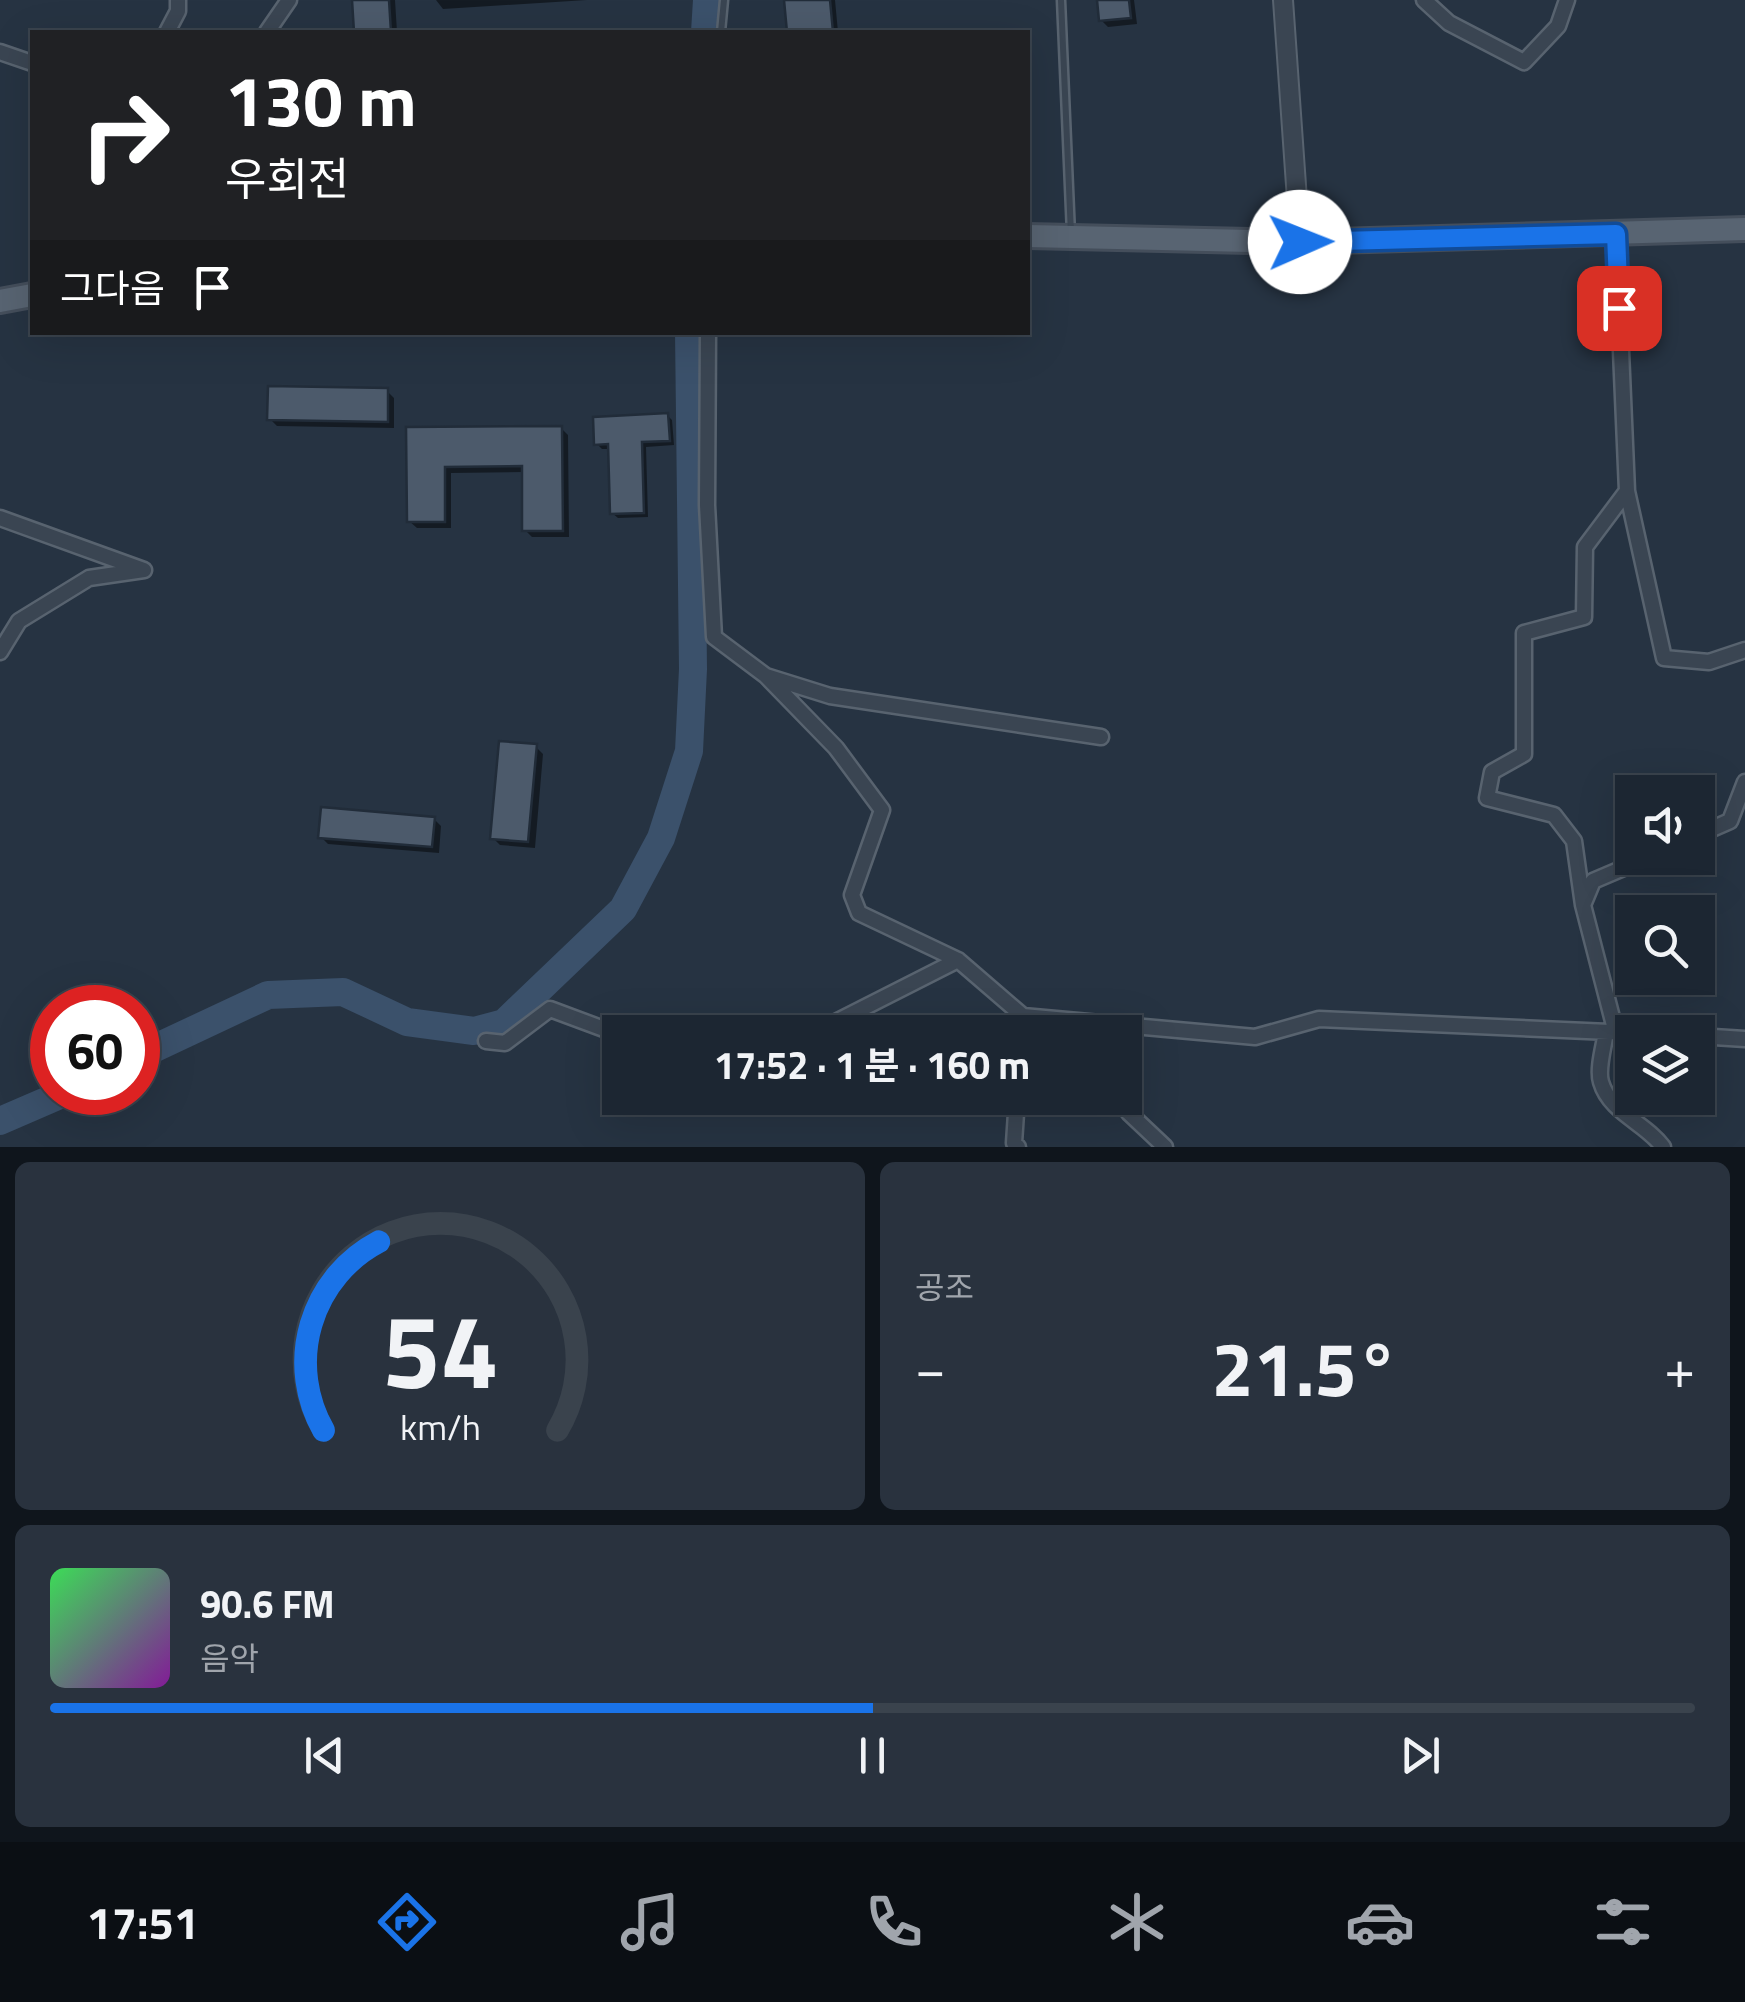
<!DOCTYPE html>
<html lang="ko">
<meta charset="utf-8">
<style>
body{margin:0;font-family:"Titillium Web","Noto Sans KR",sans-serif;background:#29323e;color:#f1f3f6;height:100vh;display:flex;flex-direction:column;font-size:38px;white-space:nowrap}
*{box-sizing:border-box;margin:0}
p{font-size:32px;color:#a0a5ac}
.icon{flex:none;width:55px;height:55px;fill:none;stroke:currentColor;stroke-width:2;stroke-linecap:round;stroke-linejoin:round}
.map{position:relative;height:1147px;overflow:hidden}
.side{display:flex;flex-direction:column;gap:15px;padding:15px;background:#0f151c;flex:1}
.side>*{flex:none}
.banner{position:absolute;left:30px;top:30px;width:1000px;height:305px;border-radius:0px;box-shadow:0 10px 40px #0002,0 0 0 2px #3a434d;background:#202124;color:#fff;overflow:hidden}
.tools{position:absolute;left:1615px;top:775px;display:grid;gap:20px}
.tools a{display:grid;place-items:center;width:100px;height:100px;border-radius:0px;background:#1c2632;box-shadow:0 10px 40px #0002,0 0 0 2px #3a434d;font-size:50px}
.speed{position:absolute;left:30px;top:985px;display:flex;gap:20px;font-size:50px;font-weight:700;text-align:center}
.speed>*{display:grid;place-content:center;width:130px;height:130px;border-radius:50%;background:#1c2632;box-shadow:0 10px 40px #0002,0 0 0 2px #3a434d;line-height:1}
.speed .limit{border:15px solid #d22;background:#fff;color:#111}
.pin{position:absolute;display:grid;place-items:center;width:85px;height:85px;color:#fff;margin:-42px;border-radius:20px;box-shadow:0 5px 15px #0006}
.me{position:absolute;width:110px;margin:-55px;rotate:89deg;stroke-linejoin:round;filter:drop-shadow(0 0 8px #0008)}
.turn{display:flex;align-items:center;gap:35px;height:210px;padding:0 30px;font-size:45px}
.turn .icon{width:130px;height:130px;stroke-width:2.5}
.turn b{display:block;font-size:70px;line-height:85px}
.then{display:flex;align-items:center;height:95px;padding:0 30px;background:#0003;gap:20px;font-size:38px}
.big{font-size:75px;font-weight:700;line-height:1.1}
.side .card{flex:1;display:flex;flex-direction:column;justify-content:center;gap:15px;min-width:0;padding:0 35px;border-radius:15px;background:#29323e}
.side .dial{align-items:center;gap:0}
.dial svg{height:260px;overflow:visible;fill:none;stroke:#3a434d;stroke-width:7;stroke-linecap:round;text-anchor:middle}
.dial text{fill:#f1f3f6;stroke:none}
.song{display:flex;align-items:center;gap:30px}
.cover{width:120px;height:120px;border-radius:15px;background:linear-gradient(135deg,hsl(130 70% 55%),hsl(290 70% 35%))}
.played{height:10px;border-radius:5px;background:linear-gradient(90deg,#1a73e8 50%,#3a434d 50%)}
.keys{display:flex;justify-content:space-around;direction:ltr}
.heat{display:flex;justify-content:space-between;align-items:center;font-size:55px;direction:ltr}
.side .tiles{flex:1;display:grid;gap:15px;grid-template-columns:1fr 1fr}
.card:last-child{grid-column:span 2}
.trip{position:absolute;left:602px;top:1015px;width:540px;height:100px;border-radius:0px;background:#1c2632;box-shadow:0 10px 40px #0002,0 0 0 2px #3a434d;font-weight:700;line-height:100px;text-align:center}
.menu{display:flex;height:160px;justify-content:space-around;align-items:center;background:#0b0f14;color:#a0a5ac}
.menu .icon{width:70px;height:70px}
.menu .selected{color:#1a73e8}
.menu b{font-size:45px;color:#f1f3f6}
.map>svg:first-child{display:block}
.shadow{fill:#0007}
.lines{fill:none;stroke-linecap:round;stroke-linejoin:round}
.river{stroke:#3b516b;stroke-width:28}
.building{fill:#4c5a6b;stroke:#212c39;stroke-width:2.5}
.service-casing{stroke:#58636f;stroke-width:11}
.minor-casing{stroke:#58636f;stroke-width:19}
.tertiary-casing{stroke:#58636f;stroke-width:22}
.primary-casing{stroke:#444e5b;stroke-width:28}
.service{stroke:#3a4552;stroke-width:6}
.minor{stroke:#3a4552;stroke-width:14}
.tertiary{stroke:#3a4552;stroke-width:18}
.primary{stroke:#586472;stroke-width:22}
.route-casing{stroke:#114b97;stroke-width:25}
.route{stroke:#1a73e8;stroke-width:18}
</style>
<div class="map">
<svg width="1745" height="1147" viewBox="0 0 1745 1147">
<rect width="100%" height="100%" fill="#263342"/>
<path class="shadow" d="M355,0H395L397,32H357Z
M436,0H587L443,9Z
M787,0H835L838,32H789Z
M1099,0H1134L1137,24L1108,27L1101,20Z
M387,391L394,398V428L277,426L270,419Z
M667,415L672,420L674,445L646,447L648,517L618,518L612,513L611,449H602L597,444Z
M561,428L568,435L569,537H532L525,530L524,472L451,473V528H417L409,521V430Z
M536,747L543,754L535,848L500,845L493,838Z
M434,819L441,826L439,853L328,844L321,837Z"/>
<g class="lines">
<path class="river" d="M705,32L707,0
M138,1056L268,995L343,992L407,1022L474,1031L504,1023L623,909L661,838L689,751L693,669L689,332
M0,1121L67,1092"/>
</g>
<path class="building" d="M352,0H389L391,32H354Z
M784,0H830L833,32H787Z
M1097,0H1129L1131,18L1099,21Z
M268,386L388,388V422L267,420Z
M668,413L670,441L642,442L644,513L610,514L608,444L594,445L593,417Z
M562,426L563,531H522V466L445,467V522H407L406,427Z
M499,741L537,744L528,842L490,839Z
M321,807L435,817L432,847L318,838Z"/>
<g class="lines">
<defs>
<path id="service" d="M1061,0L1071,234
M721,32L724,0"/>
<path id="minor" d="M1424,0L1449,23L1524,62L1558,26L1567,0
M167,32L178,11V0
M267,32L289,0
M0,52L32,63
M708,332L707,505L714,637L766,676L830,696L1101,737
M1627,491L1664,658L1709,662L1745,650
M0,518L144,570L89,578L19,621L0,652
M766,676L836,748L882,810L852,895L859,913L958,960L1023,1016L1255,1037L1319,1019L1632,1033
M1698,835L1730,821L1745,782
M1583,905L1574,841L1554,815L1487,798L1492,772L1524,754V633L1584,617L1585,547L1627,491L1616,234
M816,1032L958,960
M1606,1032C1604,1046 1597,1069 1601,1082C1610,1113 1646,1123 1663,1147
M1616,1033L1583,905L1593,881L1647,858
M1698,1036L1745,1039
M486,1041L505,1043L550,1009L620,1035
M1017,1098L1014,1143L1018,1147
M1119,1098L1129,1113L1165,1147"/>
<path id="tertiary" d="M1283,0L1300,242"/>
<path id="primary" d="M1028,236L1300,242L1745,229
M0,301L32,295"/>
</defs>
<use href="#service" class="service-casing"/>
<use href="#minor" class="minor-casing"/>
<use href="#tertiary" class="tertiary-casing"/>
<use href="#primary" class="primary-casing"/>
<use href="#service" class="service"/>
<use href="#minor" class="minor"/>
<use href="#tertiary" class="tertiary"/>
<use href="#primary" class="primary"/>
</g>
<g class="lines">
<defs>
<path id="route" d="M1300,242L1616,234L1619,308"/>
</defs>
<use href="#route" class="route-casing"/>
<use href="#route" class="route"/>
</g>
</svg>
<div class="tools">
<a><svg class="icon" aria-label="sound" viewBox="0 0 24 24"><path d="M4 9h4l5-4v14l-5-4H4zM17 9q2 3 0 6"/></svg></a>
<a><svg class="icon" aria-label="search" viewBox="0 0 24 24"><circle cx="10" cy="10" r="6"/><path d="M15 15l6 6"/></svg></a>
<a><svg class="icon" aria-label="layers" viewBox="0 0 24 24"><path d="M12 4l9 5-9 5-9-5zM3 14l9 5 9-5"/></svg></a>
</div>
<div class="speed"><div class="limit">60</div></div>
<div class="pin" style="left:1619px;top:308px;background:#d93025"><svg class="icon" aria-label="arrive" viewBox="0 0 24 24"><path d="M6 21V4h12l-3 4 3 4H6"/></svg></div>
<svg class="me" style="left:1300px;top:242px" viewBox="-20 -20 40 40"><circle r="19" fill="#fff"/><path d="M0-13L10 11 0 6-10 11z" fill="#1a73e8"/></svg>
<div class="trip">17:52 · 1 분 · 160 m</div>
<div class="banner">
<div class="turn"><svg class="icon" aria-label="right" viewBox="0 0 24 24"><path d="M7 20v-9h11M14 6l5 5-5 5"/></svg><div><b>130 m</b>우회전</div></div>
<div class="then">그다음<svg class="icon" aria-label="arrive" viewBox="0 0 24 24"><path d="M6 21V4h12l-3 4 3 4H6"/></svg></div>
</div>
</div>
<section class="side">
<div class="tiles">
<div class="card dial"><svg viewBox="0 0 100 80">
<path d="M14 69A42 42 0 1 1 86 69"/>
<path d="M14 69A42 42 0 0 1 31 11" stroke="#1a73e8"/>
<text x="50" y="56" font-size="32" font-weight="700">54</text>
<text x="50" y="72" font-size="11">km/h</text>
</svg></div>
<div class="card"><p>공조</p>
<div class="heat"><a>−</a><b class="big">21.5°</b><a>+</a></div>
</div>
<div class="card">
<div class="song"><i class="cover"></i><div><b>90.6 FM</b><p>음악</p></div></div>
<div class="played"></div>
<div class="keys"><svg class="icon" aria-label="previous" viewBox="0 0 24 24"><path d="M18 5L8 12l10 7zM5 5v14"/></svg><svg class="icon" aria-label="pause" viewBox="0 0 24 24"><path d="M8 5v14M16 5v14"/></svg><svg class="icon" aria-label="next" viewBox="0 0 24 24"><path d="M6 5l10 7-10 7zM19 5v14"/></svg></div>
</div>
</div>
</section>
<nav class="menu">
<b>17:51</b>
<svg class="icon selected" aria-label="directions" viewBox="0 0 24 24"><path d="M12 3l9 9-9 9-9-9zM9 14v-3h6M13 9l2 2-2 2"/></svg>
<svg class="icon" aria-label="music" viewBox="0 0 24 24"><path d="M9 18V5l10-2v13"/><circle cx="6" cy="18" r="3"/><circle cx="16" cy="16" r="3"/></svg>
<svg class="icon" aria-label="phone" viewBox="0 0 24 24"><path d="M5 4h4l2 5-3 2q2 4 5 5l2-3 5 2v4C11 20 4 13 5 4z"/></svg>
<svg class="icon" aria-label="climate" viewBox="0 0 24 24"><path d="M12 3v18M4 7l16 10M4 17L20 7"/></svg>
<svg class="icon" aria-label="car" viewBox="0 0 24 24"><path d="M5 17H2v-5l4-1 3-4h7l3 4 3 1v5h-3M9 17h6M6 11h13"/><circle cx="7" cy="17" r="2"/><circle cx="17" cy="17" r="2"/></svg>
<svg class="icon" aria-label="filters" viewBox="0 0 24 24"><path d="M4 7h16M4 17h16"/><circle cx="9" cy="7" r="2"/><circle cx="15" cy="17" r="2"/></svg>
</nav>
